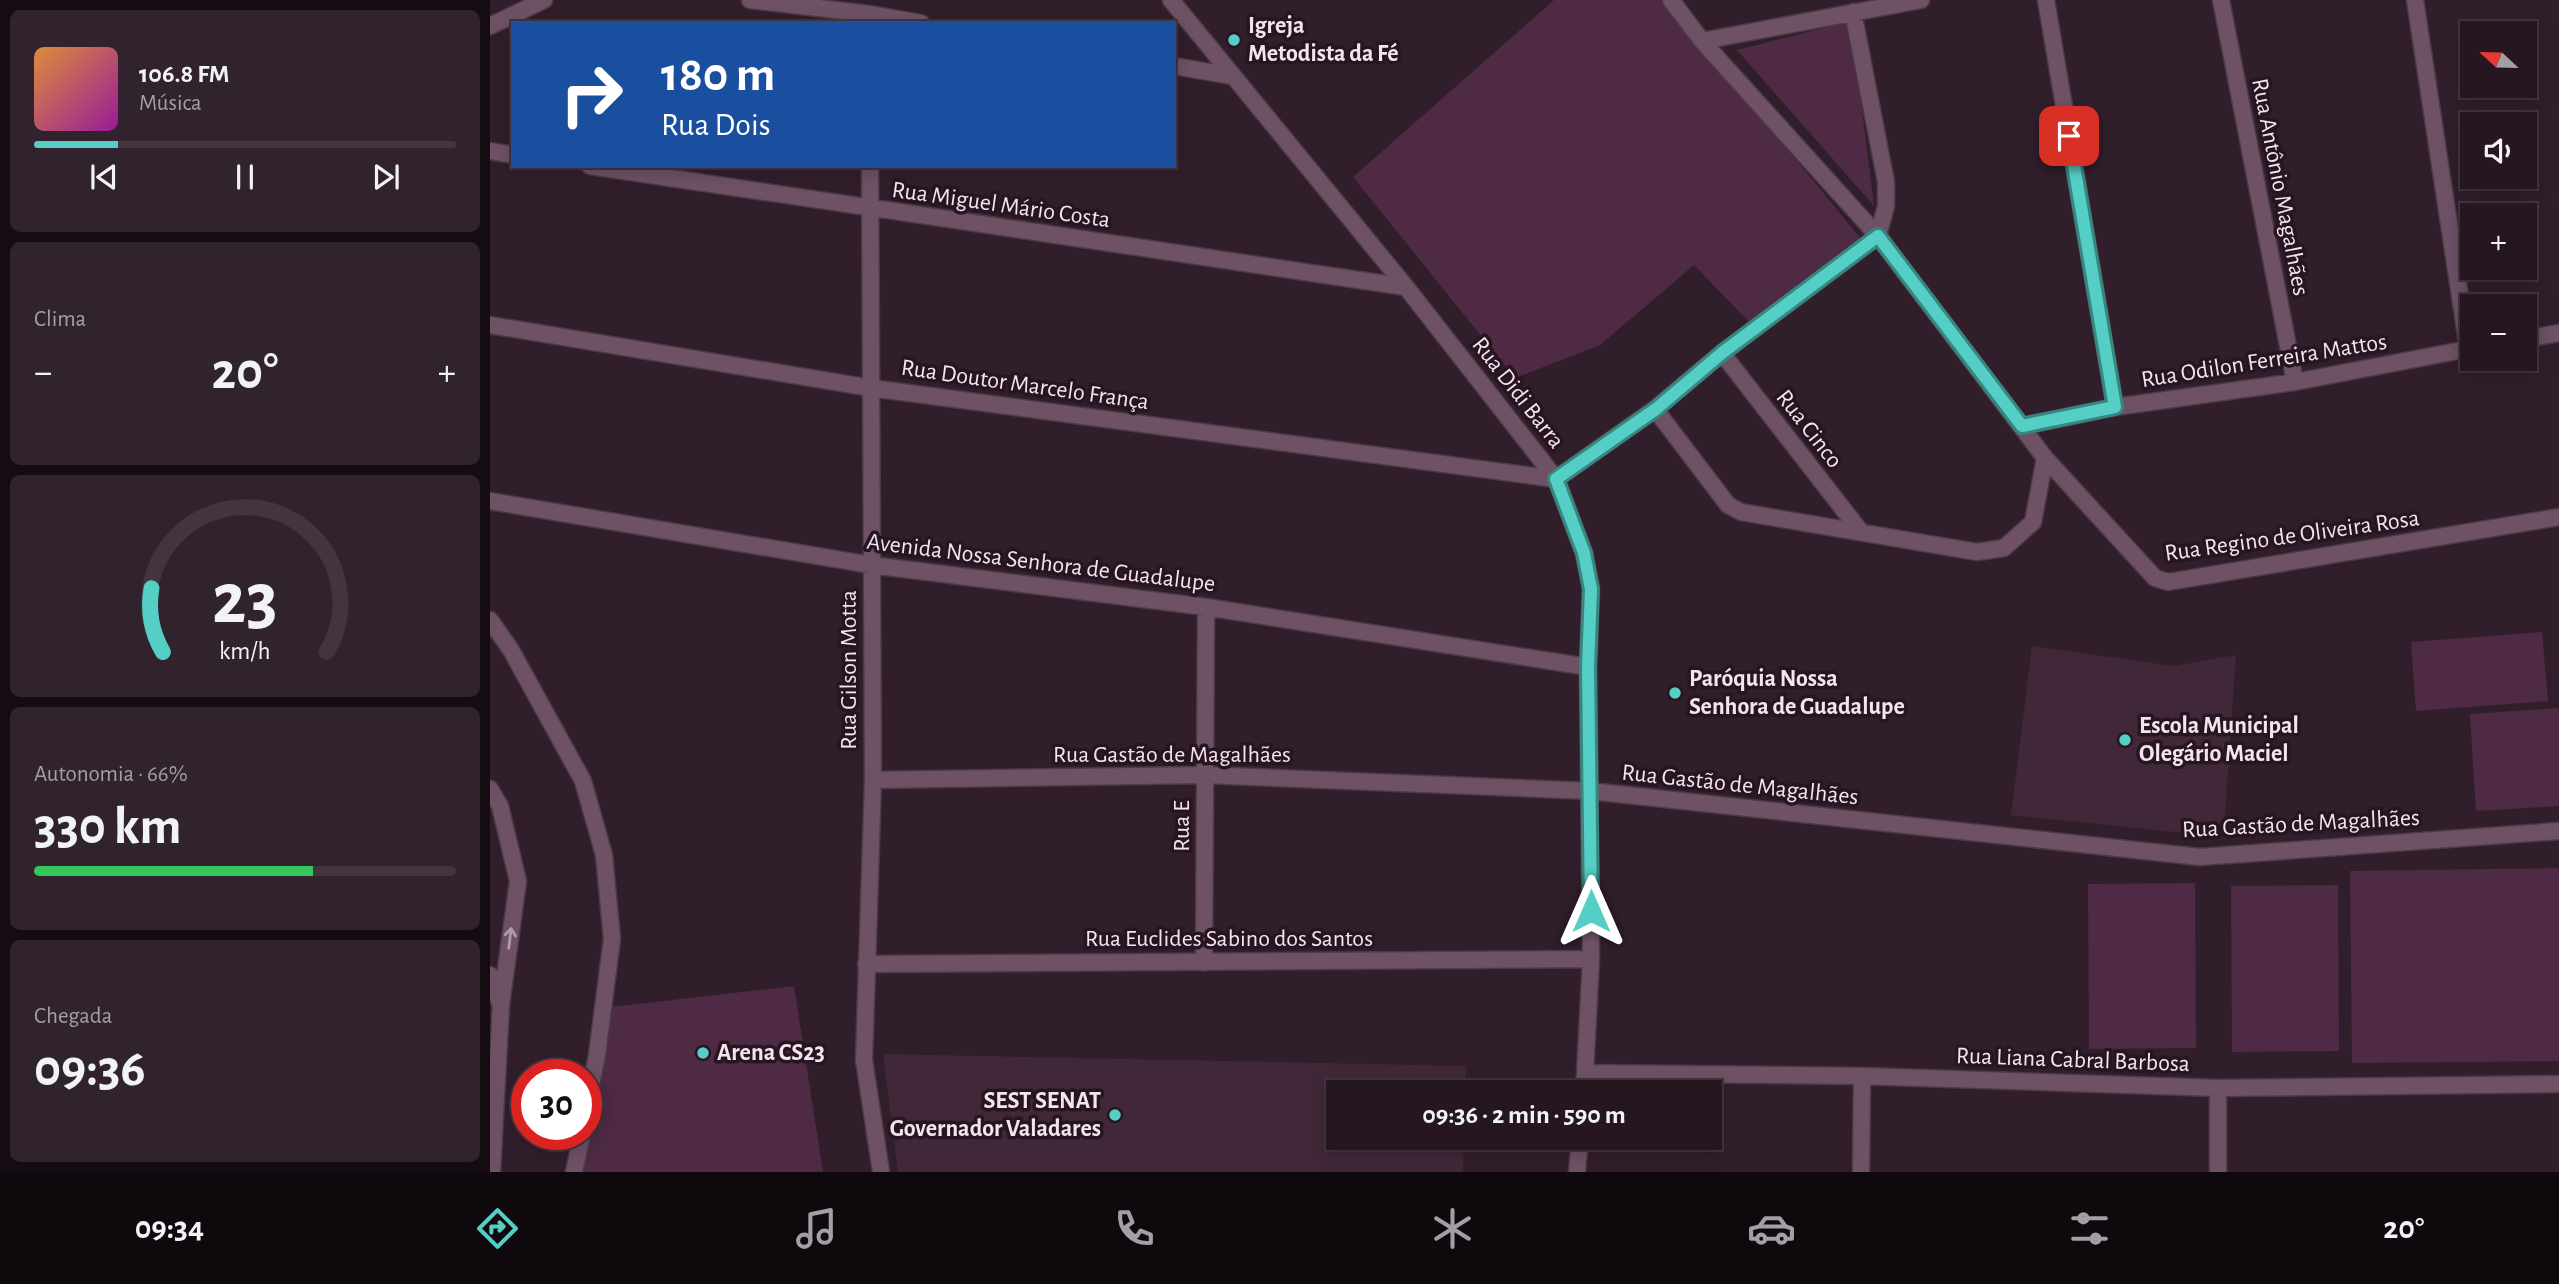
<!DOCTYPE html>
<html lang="pt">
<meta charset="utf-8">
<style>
body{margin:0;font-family:"Alegreya Sans",sans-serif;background:#31232d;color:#f1f3f6;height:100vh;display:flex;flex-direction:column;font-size:26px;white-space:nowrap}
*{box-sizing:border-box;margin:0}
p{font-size:23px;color:#a39fa5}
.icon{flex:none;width:38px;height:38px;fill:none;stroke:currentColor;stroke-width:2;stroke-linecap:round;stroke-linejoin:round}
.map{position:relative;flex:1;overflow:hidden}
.sheet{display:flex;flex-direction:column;gap:10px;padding:10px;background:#140c12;width:490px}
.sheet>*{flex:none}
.top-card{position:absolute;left:21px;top:21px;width:665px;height:147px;border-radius:0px;box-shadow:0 4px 18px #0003,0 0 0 2px #42353e;background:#1a4fa0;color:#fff;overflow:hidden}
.needle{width:46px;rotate:292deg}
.fabs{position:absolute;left:1970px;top:21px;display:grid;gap:14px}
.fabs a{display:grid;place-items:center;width:77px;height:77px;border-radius:0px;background:#251620;box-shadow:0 4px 18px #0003,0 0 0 2px #42353e;font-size:35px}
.speed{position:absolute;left:21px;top:1059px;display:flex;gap:14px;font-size:35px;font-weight:700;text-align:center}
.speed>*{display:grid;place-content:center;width:91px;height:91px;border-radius:50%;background:#251620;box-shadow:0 4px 18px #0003,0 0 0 2px #42353e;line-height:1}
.speed .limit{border:10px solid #d22;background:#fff;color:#111}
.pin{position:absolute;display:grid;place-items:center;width:60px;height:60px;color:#fff;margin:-30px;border-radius:14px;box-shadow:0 4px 10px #0006}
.me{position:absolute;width:77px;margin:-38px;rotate:0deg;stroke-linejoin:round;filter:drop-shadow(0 0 5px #0008)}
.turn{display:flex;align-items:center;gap:24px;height:147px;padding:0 35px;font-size:32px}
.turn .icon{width:91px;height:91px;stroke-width:2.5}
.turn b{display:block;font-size:49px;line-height:60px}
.big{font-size:52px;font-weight:700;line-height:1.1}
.sheet .card{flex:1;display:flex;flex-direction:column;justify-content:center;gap:10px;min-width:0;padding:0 24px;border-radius:10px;background:#31232d}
.sheet .dial{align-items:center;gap:0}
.dial svg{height:182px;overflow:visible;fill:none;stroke:#42353e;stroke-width:7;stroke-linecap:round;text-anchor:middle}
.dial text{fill:#f1f3f6;stroke:none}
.song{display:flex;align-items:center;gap:21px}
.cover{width:84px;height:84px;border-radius:10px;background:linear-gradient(135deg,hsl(30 70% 55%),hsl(300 70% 35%))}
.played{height:7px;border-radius:4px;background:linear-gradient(90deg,#55cec5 20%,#42353e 20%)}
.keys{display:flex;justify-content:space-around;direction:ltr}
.heat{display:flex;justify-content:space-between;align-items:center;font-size:38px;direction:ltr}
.charge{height:10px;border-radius:5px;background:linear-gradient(90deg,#34c759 66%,#42353e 0)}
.trip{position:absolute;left:836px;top:1080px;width:396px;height:70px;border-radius:0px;background:#251620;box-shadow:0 4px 18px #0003,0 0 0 2px #42353e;font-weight:700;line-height:70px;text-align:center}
.menu{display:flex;height:112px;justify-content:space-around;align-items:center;background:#0f090d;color:#a39fa5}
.menu .icon{width:49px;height:49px}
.menu .on{color:#55cec5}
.menu b{font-size:32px;color:#f1f3f6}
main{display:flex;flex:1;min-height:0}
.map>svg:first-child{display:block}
.built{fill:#402839}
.green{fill:#4e2a44}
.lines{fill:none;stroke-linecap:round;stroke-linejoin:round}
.minor-casing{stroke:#4c3a46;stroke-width:19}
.minor{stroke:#6e5165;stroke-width:16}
.oneway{stroke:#b09baa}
.route-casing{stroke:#378680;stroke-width:18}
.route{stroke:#55cec5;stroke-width:12}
.poi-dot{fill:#55cec5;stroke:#271521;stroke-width:2.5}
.labels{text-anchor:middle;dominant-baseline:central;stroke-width:7;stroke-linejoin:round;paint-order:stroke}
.poi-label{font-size:24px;font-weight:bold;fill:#f3e5ee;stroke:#271521;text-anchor:start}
.street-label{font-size:24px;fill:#f3e5ee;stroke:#271521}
</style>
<main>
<section class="sheet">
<div class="card">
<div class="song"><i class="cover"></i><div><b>106.8 FM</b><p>Música</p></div></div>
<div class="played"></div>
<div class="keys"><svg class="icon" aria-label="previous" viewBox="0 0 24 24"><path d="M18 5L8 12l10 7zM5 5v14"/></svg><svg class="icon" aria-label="pause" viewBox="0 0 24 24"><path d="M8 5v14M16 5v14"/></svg><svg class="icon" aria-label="next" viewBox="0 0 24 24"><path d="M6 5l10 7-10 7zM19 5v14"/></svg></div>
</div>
<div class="card"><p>Clima</p>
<div class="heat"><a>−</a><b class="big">20°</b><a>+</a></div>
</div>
<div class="card dial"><svg viewBox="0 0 100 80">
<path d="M14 69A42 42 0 1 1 86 69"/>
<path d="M14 69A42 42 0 0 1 9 41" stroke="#55cec5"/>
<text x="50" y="56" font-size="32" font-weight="700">23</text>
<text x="50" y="72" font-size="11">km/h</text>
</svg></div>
<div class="card"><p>Autonomia · 66%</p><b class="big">330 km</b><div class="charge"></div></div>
<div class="card"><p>Chegada</p><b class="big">09:36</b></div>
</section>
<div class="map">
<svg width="2069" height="1172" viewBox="0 0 2069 1172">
<rect width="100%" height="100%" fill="#311e2b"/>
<path class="built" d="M1542,646L1684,666L1746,655L1734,829L1685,832L1521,815Z
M393,1054L976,1066L975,1092H849V1138H974L973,1172H408Z"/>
<path class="green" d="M1064,0H1175L1372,240L1259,322L1204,265L1110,345L1025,378L863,177Z
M1361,21L1384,206L1247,50Z
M2052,632L2058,701L1926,711L1921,642Z
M2069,708V806L1986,811L1980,714Z
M2069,868V1061L1862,1063L1860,871Z
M1705,883L1706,1048L1599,1049L1598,884Z
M1848,885L1849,1051L1742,1052L1741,886Z
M304,986L333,1172H87L121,1007Z"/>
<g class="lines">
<defs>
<path id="minor" d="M260,0L379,14L431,23
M681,0L916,287L1066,479L1094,553L1101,589L1098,667L1101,959L1094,1092
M1181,0L1212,41L1388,236L1555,458L1665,578L1678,582L2069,517
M1556,0L1625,407
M1731,0L1805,382
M1925,0L1978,349
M1363,12L1396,182V206L1388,236
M0,26L54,0
M1212,41L1431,0
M684,66L742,76
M0,151L23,155
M100,166L916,287
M380,166L383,780L374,1060L391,1172
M0,325L381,388L1066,479
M2035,339L2069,333
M1232,353L1371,532
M1165,409L1238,505L1251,512L1487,552L1514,548L1543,522L1555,458
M1532,426L1625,407L1805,382L1983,348
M1066,479L1165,409L1232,353L1388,236
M0,501L381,565L716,607L1098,667
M0,620L21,650L93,781L114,855L122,939L107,1055L96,1111
M383,780L715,775L1100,791L1710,857L2069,831
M0,789L10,806L28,881L11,1005L2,1172
M714,963L716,607
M376,964L1101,959
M0,975L10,1003
M1096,1073L1372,1076L1728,1088L2069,1084
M1728,1088V1172
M84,1172L92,1134
M1087,1172L1090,1138
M1371,1172L1372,1076"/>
</defs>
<use href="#minor" class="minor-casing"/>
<use href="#minor" class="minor"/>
</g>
<defs><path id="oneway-shaft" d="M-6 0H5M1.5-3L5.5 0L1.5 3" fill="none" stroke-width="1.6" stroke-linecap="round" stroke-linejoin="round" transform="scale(1.75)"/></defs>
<use class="oneway" href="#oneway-shaft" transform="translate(20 938) rotate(-83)"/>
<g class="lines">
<defs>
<path id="route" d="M1101,911L1098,667L1101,589L1094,553L1066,479L1166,409L1232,353L1388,236L1532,426L1625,407L1579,136"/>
</defs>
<use href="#route" class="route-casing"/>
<use href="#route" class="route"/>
</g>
<g class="poi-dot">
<circle cx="744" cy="40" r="7"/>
<circle cx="1185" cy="693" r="7"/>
<circle cx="1635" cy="740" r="7"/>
<circle cx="213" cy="1053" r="7"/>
<circle cx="625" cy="1115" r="7"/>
</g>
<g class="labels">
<g class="poi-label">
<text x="758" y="26">Igreja<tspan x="758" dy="28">Metodista da Fé</tspan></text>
<text x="1199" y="679">Paróquia Nossa<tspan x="1199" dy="28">Senhora de Guadalupe</tspan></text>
<text x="1649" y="726">Escola Municipal<tspan x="1649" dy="28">Olegário Maciel</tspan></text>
<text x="227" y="1053">Arena CS23</text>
<text x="611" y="1101" text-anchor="end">SEST SENAT<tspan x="611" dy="28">Governador Valadares</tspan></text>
</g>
<g class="street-label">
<text transform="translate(1790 187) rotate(79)">Rua Antônio Magalhães</text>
<text transform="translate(511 205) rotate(8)">Rua Miguel Mário Costa</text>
<text transform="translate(1774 361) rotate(-9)">Rua Odilon Ferreira Mattos</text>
<text transform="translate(535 385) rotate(8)">Rua Doutor Marcelo França</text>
<text transform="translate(1028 393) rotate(52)">Rua Didi Barra</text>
<text transform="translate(1319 429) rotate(52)">Rua Cinco</text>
<text transform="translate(1802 536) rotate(-8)">Rua Regino de Oliveira Rosa</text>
<text transform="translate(551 563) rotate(7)">Avenida Nossa Senhora de Guadalupe</text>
<text transform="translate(359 670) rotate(-90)">Rua Gilson Motta</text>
<text x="682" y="755">Rua Gastão de Magalhães</text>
<text transform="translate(1250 785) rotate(6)">Rua Gastão de Magalhães</text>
<text transform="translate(1811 824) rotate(-3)">Rua Gastão de Magalhães</text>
<text transform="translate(692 826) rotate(-90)">Rua E</text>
<text x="739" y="939">Rua Euclides Sabino dos Santos</text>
<text transform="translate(1583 1060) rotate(2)">Rua Liana Cabral Barbosa</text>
</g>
</g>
</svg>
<div class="fabs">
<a><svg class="needle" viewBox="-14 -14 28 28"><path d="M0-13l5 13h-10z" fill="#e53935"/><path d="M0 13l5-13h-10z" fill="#a39fa5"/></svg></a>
<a><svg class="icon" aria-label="sound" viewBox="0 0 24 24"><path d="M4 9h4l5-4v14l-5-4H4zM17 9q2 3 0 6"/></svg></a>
<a>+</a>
<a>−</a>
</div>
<div class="speed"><div class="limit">30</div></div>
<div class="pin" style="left:1579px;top:136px;background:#d93025"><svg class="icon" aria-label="arrive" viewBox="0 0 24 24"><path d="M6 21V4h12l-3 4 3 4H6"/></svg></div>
<svg class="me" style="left:1101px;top:911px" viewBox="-20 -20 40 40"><path d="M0-17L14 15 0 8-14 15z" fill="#55cec5" stroke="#fff" stroke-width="4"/></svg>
<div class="trip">09:36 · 2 min · 590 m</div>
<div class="top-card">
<div class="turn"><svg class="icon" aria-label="right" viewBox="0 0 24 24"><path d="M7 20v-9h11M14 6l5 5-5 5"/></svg><div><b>180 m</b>Rua Dois</div></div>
</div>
</div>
</main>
<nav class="menu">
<b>09:34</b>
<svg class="icon on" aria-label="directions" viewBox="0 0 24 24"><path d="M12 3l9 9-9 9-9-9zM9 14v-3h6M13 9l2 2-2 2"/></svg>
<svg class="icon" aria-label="music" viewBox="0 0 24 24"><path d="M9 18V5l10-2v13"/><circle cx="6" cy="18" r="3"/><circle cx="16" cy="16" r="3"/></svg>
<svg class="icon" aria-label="phone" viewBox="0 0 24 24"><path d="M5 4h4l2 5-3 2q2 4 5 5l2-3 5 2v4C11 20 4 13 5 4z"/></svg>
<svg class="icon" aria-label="climate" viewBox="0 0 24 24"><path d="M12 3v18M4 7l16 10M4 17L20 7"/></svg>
<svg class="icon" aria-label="car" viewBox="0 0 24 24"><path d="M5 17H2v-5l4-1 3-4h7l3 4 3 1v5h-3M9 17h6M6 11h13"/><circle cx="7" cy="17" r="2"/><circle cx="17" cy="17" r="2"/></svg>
<svg class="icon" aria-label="filters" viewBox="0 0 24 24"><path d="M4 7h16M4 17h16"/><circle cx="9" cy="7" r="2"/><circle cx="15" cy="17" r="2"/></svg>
<b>20°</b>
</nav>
